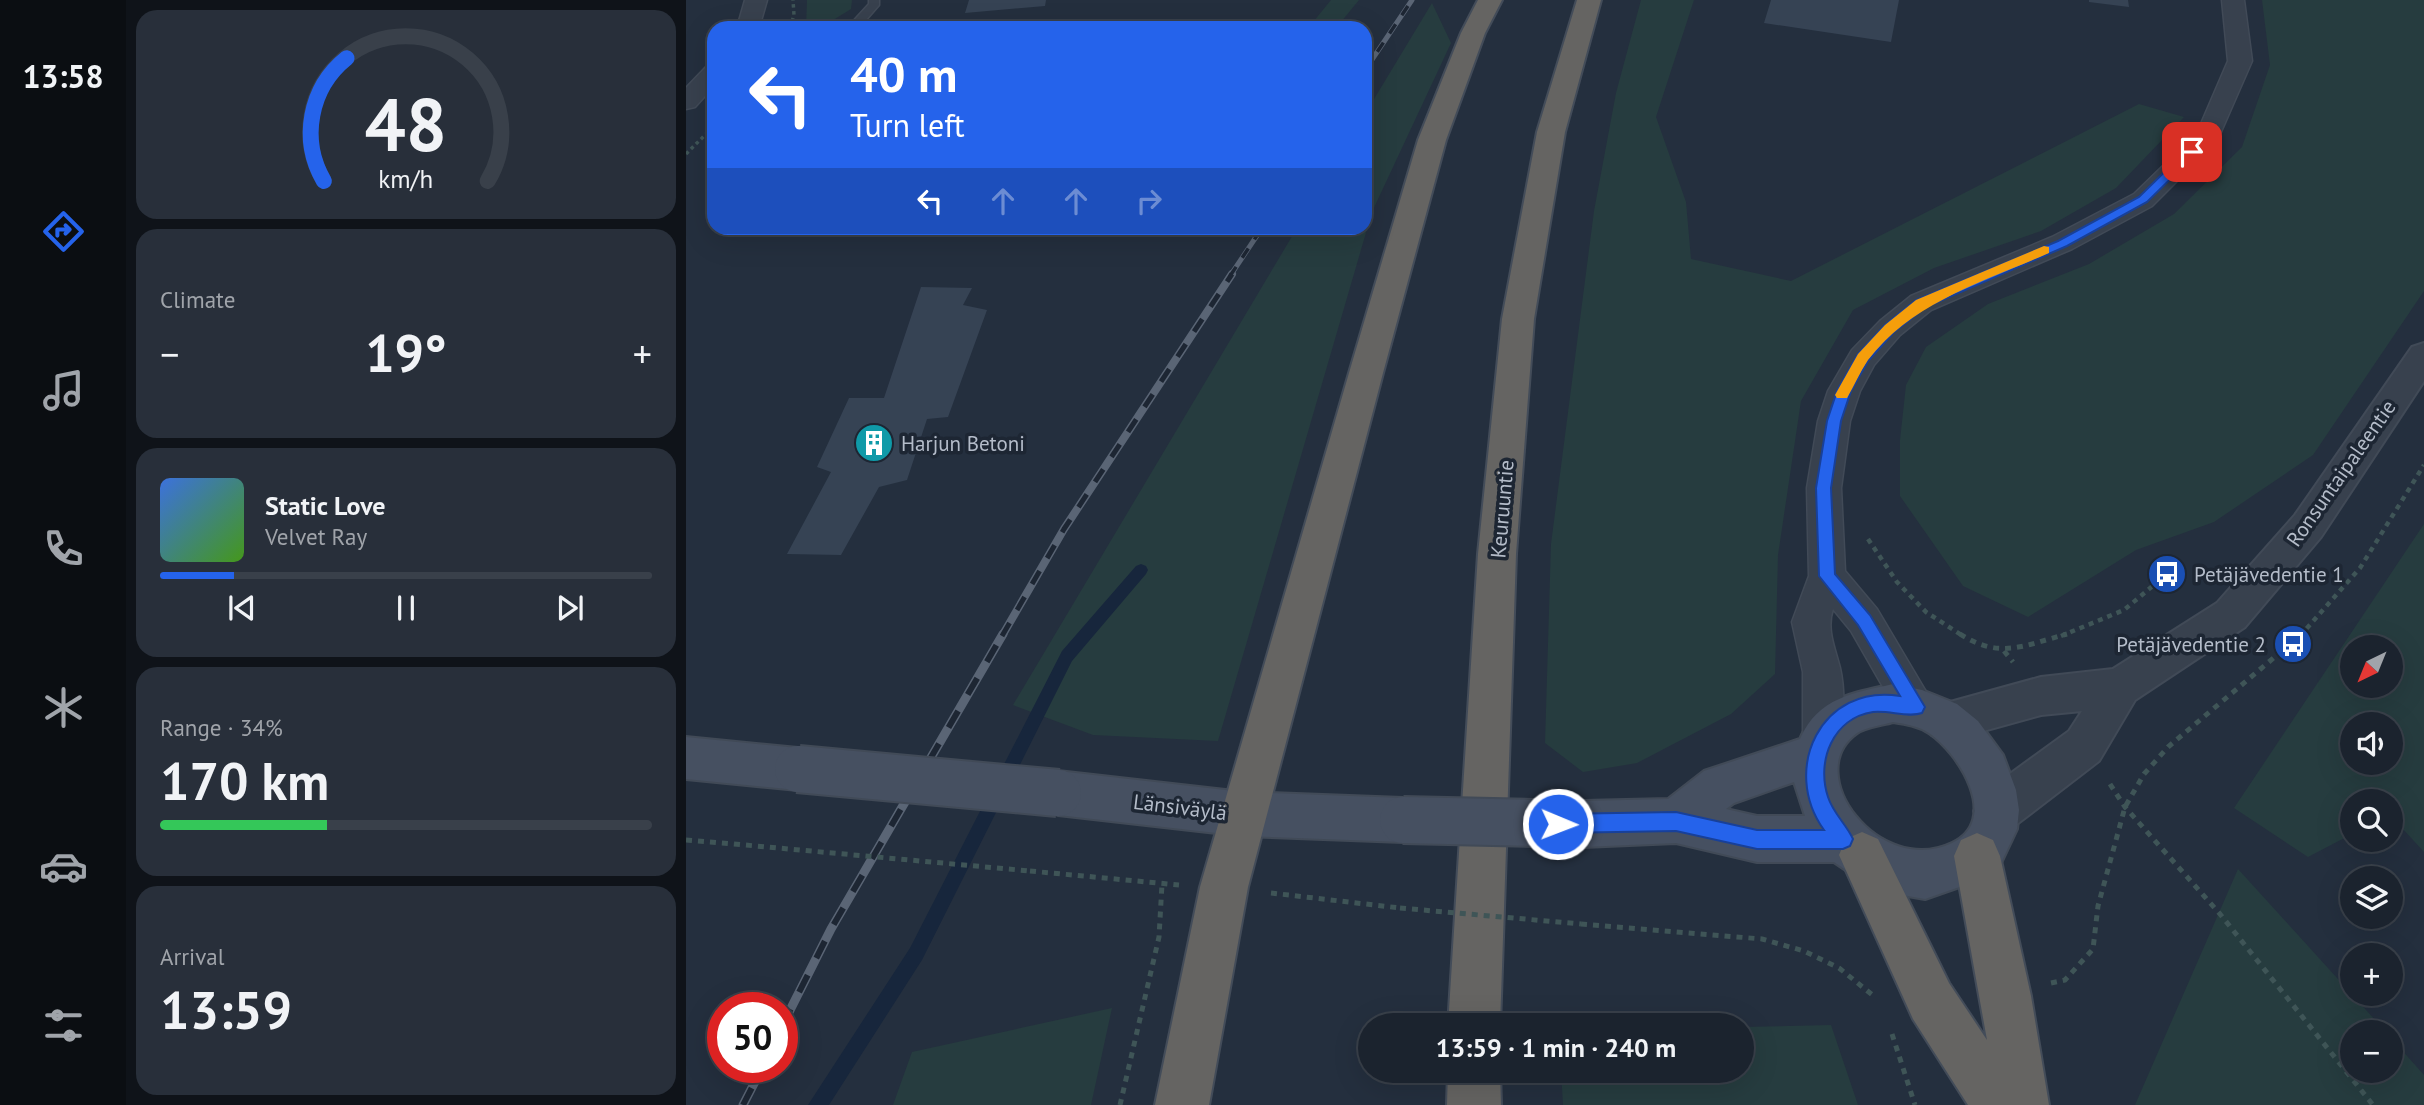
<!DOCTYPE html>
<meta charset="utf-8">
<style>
body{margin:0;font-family:"PT Sans",sans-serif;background:#282f3a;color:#f1f3f6;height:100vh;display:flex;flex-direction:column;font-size:26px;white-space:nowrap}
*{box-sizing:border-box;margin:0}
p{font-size:23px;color:#a0a4aa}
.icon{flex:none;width:38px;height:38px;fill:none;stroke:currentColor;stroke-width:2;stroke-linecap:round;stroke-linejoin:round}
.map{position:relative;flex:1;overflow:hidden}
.panel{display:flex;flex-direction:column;gap:10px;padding:10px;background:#0f1319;width:560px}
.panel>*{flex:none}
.guide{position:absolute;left:21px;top:21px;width:665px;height:214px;border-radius:21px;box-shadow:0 7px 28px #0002,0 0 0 2px #39404a;background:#2563eb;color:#fff;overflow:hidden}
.needle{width:46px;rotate:223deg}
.tools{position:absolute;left:1654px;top:635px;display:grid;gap:14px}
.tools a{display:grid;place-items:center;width:63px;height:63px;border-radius:50%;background:#1b232e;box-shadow:0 7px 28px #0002,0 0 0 2px #39404a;font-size:35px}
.speed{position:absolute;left:21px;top:992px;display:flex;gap:14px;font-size:35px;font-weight:700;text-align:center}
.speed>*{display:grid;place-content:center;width:91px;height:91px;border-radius:50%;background:#1b232e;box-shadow:0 7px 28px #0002,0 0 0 2px #39404a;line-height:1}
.speed .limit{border:10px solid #d22;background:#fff;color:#111}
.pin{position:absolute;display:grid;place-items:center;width:60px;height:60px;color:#fff;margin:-30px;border-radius:14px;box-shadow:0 4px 10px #0006}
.me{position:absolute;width:77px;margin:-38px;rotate:91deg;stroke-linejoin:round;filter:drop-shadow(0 0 5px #0008)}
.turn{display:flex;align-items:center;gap:24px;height:147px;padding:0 28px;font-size:32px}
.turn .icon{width:91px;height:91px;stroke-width:2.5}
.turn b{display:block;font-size:49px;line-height:60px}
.lanes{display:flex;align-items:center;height:66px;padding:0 28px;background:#0003;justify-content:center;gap:35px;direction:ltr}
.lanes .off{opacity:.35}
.big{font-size:52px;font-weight:800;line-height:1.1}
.panel .widget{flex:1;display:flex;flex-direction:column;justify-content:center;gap:10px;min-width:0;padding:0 24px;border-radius:21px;background:#282f3a}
.panel .dial{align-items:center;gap:0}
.dial svg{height:182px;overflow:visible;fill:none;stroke:#39404a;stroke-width:7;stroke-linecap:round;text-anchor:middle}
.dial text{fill:#f1f3f6;stroke:none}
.song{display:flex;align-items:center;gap:21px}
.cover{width:84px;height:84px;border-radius:10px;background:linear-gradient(135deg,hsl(220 70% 55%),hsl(100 70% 35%))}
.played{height:7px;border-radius:4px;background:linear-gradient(90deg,#2563eb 15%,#39404a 15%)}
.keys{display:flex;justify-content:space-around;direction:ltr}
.heat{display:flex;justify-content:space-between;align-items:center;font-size:38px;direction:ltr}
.charge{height:10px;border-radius:5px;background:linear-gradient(90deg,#34c759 34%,#39404a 0)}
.trip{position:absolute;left:672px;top:1013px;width:396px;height:70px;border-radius:35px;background:#1b232e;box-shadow:0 7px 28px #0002,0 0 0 2px #39404a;font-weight:800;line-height:70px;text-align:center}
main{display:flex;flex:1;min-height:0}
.dock{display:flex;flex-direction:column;width:126px;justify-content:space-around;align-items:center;background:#0b0e12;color:#a0a4aa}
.dock .icon{width:49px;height:49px}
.dock .current{color:#2563eb}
.dock b{font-size:32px;color:#f1f3f6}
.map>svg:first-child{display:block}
.green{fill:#263c3f;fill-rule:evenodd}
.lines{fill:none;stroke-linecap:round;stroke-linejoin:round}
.stream{fill:#17263c;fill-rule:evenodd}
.building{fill:#364354}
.service-casing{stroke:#414a57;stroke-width:3}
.minor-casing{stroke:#414a57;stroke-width:3}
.tertiary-casing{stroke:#414a57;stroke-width:4}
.secondary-casing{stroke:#414a57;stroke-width:4}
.trunk-casing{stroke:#434c59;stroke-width:4}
.path-far2{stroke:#3f5557;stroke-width:3.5;stroke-dasharray:3.5 3.5;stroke-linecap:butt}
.path-far1{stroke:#3f5557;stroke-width:4.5;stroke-dasharray:5 5;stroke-linecap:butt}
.path{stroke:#3f5557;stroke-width:5;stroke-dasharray:6 6;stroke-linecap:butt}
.service{fill:#38414e;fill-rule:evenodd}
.minor{fill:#38414e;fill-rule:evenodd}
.tertiary{fill:#38414e;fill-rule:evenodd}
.secondary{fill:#465061;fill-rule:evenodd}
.trunk{fill:#656462;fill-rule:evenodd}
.rail-far2-casing{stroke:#5a6575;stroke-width:5}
.rail-far1-casing{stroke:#5a6575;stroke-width:8}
.rail-casing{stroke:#5a6575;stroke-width:9}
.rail-far2{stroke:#1d2633;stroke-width:3.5;stroke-dasharray:11;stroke-linecap:butt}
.rail-far1{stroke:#1d2633;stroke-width:5;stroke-dasharray:15;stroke-linecap:butt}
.rail{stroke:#1d2633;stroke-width:6;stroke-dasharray:19;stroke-linecap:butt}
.secondary-bridge-casing{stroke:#414a57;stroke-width:50;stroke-linecap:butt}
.path-bridge{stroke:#3f5557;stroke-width:5;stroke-dasharray:6 6;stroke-linecap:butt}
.secondary-bridge{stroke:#465061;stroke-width:46}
.route{fill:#2563eb;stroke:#184099;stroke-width:2}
.slow{fill:#f59e0b}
.labels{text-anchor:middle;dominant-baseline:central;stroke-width:7;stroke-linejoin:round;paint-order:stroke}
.poi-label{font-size:21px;fill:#b4bcc9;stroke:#1d2633;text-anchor:start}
.street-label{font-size:21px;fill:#b4bcc9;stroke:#1d2633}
</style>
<main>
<nav class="dock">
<b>13:58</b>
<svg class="icon current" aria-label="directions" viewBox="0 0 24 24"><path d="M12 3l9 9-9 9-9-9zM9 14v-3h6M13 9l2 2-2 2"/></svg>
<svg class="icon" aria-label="music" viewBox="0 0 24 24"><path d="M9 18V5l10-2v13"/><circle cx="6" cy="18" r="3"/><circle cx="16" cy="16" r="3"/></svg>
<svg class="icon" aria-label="phone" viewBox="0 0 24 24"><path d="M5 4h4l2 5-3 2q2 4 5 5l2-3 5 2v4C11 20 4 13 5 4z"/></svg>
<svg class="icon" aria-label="climate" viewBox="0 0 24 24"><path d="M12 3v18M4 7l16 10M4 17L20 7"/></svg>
<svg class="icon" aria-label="car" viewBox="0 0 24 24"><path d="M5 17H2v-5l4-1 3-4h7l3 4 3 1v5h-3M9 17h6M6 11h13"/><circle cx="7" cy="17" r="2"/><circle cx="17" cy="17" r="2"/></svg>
<svg class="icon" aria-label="filters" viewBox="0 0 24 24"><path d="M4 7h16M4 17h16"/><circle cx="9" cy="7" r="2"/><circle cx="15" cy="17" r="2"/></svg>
</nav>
<section class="panel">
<div class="widget dial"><svg viewBox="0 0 100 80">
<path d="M14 69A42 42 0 1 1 86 69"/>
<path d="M14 69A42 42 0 0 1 24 15" stroke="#2563eb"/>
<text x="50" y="56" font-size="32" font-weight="700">48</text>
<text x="50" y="72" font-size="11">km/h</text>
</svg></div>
<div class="widget"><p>Climate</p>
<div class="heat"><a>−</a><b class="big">19°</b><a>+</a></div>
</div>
<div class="widget">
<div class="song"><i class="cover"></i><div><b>Static Love</b><p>Velvet Ray</p></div></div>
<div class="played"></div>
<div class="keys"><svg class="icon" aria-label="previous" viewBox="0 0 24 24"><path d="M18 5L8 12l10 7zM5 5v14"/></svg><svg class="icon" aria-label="pause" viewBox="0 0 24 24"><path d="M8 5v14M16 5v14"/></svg><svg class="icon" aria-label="next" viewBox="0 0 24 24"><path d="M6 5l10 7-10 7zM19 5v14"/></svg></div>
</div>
<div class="widget"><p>Range · 34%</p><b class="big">170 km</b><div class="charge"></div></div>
<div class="widget"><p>Arrival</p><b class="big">13:59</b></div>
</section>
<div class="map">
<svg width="1738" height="1105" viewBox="0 0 1738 1105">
<rect width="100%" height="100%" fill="#242f3e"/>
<path class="green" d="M121,0H166L165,9L144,22L120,27Z
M645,0H673L650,28L623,27Z
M955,0H1008L970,117L1000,202L1005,259L1105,281L1453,104L1498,117L1430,188L1355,231L1248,268L1167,310L1115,401L1092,555L1089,674L1045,714L951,763L897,772L859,743L865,544L908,211L930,93Z
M1576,0H1738V291L1627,455L1528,522L1450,550L1342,617L1277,586L1214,496V440L1220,385L1240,347L1302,304L1403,264L1488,214L1556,147L1584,65Z
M746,3L765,43L686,212L532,741L407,735L327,705L611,228H679V114Z
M1738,524V852L1705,816L1704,802H1666V834L1622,857L1548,808ZM1666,648H1704V686H1666ZM1704,724V763H1666V724Z
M1552,869L1700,1032H1666V1071H1704L1705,1038L1738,1075V1105H1449Z
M426,1008L405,1105H207L226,1052Z
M1145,1025L1172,1105H877L875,1071H1055V1027Z"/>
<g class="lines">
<path class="stream" d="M455,564L460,566L462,570L460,574L386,661L236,960L143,1105H122L224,948L376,651L450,566Z"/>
</g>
<path class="building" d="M283,0H360L359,6L279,13Z
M1085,0H1213L1205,42L1078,23Z
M1403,0H1442L1443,7L1403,2Z
M235,287L286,288L277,305L301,310L262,417L241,419L221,480L193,487L155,555L101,554L145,472L131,467L163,398H198Z"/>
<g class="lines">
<defs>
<path id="service" d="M183,0H193V5L173,28H161L183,4Z"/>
<path id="minor" d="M59,0H81L73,28H51Z
M1536,0H1558L1566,61L1531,141L1466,206L1386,249L1245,310L1214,335L1188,365L1174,391L1164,421L1155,488L1159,571L1191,609L1249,707L1244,720L1230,725L1216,720L1165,631L1147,609C1140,629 1149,648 1154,668C1159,689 1159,731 1151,750L1137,755L1123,750L1117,737V672L1106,622L1123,576L1121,488L1132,421L1142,391L1166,350L1194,321L1225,296L1366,237L1448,194L1511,133L1542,61Z
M28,65V86L9,107L0,109V88L20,67Z"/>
<path id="tertiary" d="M1738,343V381L1635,537L1559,627L1449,700L1413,761L1327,827L1311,833L1295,827L1288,811L1295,795L1383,731L1396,711L1355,715L1261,741L1246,735L1240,721L1246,707L1355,677L1427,669L1531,603L1609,515L1726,347Z"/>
<path id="secondary" d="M1207,684L1236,690L1271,704L1292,721L1317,755L1330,790L1333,810L1331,829L1315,863L1299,878L1239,899L1199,892L1182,885L1148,862H1071L990,843L897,847L881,840L874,824L881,808L897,801L982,799L1018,771L1114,739C1132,697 1168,693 1207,684ZM1207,722C1220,724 1232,726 1243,733C1273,753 1315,820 1266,843C1193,878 1114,773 1171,733C1180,727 1197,725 1207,722ZM1108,782L1119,816H1071L1040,809L1048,803Z
M0,737L112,748L128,754L134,769L128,784L112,790L0,779Z
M372,771L557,792L717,798L733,804L740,820L733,836L717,842L557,836L372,815L356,808L350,793L356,778Z"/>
<path id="trunk" d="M792,0H816L799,33L760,140L697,373L562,887L523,1105H469L514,887L663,373L732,140L775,33Z
M891,0H915L879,132L848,319L830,554L814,1026H762L792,554L816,319L851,132Z
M1176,832L1192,839L1263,983L1301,1040L1268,856L1275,840L1291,833L1307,840L1314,856L1345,996L1363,1105H1282L1227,1019L1153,855L1160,839Z
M762,1071H814L815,1105H761Z"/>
</defs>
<use href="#service" class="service-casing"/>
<use href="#minor" class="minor-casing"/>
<use href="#tertiary" class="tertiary-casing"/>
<use href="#secondary" class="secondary-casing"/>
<use href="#trunk" class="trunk-casing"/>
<path class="path-far2" d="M104,28L108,15L107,0
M0,154L28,126"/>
<path class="path-far1" d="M1182,539L1211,582L1240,612L1277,636
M1375,636L1438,610L1481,574
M1614,636L1674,568L1738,465"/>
<path class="path" d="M1274,634C1314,660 1339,645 1381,634
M1318,651L1327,662
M1424,784L1439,807L1534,914L1687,1105
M0,840L48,844
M344,871L493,885
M585,893L714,908
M895,924L1076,939L1118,951L1153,968L1189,997
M1365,983L1379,980L1407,949L1412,906L1439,807L1458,774L1482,747L1616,634
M1206,1034L1229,1105
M434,1105L473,937L476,884"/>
<use href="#service" class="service"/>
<use href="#minor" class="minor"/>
<use href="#tertiary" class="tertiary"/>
<use href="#secondary" class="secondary"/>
<use href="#trunk" class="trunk"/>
<defs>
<path id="rail-far2" d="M679,70L726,0
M544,276L576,228"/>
<path id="rail-far1" d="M316,636L378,529L546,274"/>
<path id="rail" d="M96,1026L145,929L317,634
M57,1105L76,1068"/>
</defs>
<use href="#rail-far2" class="rail-far2-casing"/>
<use href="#rail-far1" class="rail-far1-casing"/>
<use href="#rail" class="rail-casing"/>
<use href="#rail-far2" class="rail-far2"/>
<use href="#rail-far1" class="rail-far1"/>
<use href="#rail" class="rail"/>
<defs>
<path id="secondary-bridge" d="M112,769L372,793
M717,820L897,824"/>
</defs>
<use href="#secondary-bridge" class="secondary-bridge-casing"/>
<path class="path-bridge" d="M48,844L344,871
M714,908L895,924"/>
<use href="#secondary-bridge" class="secondary-bridge"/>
</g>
<path class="route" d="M1502,149L1512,152L1461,202L1381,246L1240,307L1208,332L1182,361L1165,391L1155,421L1145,488L1149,574L1184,615L1239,707L1236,713C1222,718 1203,710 1187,712C1147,718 1130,761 1142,797C1147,813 1160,824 1167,839L1164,846L1157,849H1071L990,831L872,833L865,830L862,824L865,817L872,814L990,812L1071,830H1138C1094,769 1136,683 1214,696L1172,625L1133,576L1130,488L1141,421L1151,391L1172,354L1199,325L1230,300L1372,241L1453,197Z"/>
<path class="slow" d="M1358,246L1363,247V253C1299,281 1226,302 1182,360C1174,372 1168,386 1161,398H1151L1149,395L1172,354L1199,325L1230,300Z"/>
<defs>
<symbol id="building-disc" viewBox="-11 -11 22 22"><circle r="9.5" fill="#0f9aa8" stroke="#1d2633"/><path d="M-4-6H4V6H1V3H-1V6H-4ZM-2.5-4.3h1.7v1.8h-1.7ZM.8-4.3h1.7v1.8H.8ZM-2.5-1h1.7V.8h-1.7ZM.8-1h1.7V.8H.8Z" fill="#fff"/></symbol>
<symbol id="bus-disc" viewBox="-11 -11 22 22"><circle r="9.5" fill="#1a4fb4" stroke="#1d2633"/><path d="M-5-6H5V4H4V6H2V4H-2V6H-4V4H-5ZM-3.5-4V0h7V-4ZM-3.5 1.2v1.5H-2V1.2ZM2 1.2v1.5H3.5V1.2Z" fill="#fff"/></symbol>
</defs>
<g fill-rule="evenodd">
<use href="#building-disc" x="166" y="421" width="44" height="44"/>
<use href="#bus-disc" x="1459" y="552" width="44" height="44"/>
<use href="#bus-disc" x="1585" y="622" width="44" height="44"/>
</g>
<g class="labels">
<g class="poi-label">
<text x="215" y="443">Harjun Betoni</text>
<text x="1508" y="574">Petäjävedentie 1</text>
<text x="1580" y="644" text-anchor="end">Petäjävedentie 2</text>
</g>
<g class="street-label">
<text transform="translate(1655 473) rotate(-55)">Ronsuntaipaleentie</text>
<text transform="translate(816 509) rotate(-85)">Keuruuntie</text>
<text transform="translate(494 807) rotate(7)">Länsiväylä</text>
</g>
</g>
</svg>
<div class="tools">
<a><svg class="needle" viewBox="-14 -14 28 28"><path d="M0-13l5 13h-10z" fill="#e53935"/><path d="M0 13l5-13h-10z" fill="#a0a4aa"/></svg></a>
<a><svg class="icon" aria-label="sound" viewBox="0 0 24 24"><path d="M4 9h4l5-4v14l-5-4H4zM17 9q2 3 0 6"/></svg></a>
<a><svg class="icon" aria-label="search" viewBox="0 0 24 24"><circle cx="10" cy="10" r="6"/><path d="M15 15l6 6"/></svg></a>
<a><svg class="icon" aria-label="layers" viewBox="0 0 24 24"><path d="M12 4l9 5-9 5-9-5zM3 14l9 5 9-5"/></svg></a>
<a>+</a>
<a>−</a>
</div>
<div class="speed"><div class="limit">50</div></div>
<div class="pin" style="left:1506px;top:152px;background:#d93025"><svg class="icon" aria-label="arrive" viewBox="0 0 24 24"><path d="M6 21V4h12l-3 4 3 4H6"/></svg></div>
<svg class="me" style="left:872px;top:824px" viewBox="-20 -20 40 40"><circle r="17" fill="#2563eb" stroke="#fff" stroke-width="3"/><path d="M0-11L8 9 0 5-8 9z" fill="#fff"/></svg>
<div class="trip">13:59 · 1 min · 240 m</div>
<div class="guide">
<div class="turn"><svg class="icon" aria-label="left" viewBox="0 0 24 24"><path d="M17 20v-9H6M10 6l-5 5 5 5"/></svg><div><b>40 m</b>Turn left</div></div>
<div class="lanes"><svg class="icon" aria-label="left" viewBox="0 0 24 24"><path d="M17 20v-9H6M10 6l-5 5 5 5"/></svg><svg class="icon off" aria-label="ahead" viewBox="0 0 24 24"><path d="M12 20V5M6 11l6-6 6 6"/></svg><svg class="icon off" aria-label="ahead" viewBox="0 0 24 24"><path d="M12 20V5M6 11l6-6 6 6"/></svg><svg class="icon off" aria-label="right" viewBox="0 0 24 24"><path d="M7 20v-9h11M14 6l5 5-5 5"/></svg></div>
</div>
</div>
</main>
